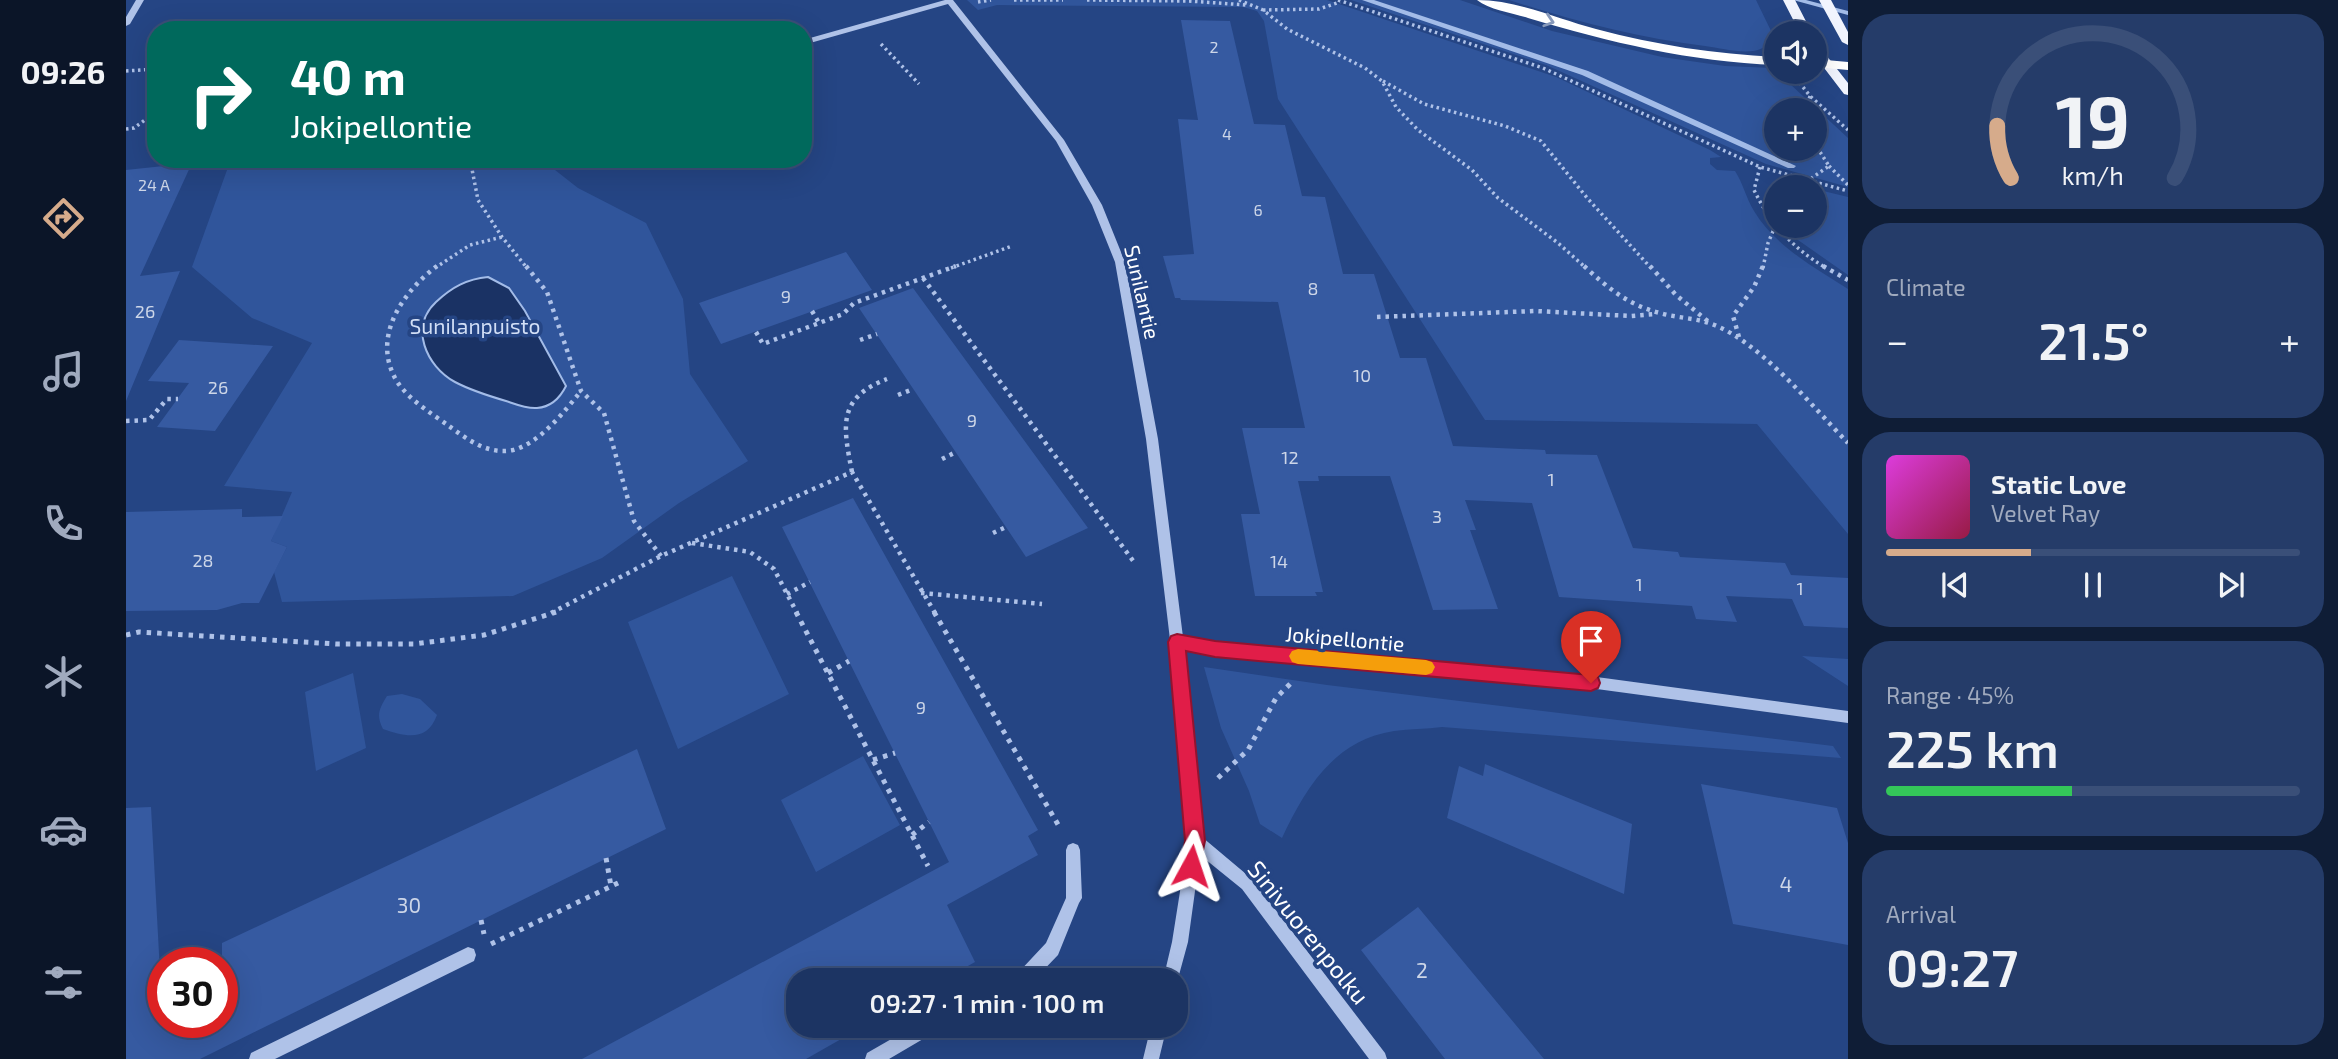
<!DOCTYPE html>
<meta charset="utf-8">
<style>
body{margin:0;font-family:"Exo 2",sans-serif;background:#253c69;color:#f1f3f6;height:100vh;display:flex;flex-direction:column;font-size:26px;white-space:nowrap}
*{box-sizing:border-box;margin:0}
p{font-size:23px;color:#a0aabe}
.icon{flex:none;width:38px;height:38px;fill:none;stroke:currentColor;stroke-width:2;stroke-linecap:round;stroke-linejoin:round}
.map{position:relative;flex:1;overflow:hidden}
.side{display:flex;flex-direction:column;gap:14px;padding:14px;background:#0f1d36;width:490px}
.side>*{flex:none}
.guide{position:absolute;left:21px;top:21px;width:665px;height:147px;border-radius:28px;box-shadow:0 7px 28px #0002,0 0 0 2px #3a4f78;background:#00695c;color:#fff;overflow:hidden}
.tools{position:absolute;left:1638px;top:21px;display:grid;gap:14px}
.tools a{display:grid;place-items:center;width:63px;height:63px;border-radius:50%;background:#1c3463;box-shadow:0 7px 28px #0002,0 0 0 2px #3a4f78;font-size:35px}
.speed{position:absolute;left:21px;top:947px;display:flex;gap:14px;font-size:35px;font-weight:700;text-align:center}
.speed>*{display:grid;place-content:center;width:91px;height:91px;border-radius:50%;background:#1c3463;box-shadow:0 7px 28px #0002,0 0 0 2px #3a4f78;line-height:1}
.speed .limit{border:10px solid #d22;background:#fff;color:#111}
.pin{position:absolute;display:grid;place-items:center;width:60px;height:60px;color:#fff;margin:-72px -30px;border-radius:50% 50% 50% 0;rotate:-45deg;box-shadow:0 0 7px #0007}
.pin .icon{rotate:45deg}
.me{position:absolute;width:77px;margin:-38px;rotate:5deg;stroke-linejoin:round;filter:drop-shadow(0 0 5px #0008)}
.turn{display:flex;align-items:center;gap:24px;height:147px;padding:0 28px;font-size:32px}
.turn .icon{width:91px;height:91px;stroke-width:2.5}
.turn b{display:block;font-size:49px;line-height:60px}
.big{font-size:52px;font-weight:600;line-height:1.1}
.side .tile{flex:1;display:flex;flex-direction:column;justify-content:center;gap:10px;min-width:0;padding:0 24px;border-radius:28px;background:#253c69}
.side .dial{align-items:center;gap:0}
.dial svg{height:182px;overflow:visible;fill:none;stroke:#3a4f78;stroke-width:7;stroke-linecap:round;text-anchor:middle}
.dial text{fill:#f1f3f6;stroke:none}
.song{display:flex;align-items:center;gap:21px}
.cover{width:84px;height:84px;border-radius:10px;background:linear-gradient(135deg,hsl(300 70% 55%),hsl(340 70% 35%))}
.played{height:7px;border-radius:4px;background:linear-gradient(90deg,#d6ab8b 35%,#3a4f78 35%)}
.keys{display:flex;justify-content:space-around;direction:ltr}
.heat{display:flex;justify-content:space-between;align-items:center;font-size:38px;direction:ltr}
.charge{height:10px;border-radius:5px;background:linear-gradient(90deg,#34c759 45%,#3a4f78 0)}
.trip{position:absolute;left:660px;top:968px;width:402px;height:70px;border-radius:28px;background:#1c3463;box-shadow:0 7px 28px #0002,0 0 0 2px #3a4f78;font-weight:600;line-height:70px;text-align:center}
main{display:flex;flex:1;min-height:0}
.dock{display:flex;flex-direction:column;width:126px;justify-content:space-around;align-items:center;background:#0b1528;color:#a0aabe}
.dock .icon{width:49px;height:49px}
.dock .on{color:#d6ab8b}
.dock b{font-size:32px;color:#f1f3f6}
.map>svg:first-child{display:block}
.green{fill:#30559b;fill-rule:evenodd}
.water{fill:#1a3264;stroke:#a3bce8;stroke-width:2}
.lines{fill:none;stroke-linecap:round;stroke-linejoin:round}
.stream{fill:#a3bce8;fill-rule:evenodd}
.building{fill:#365aa1}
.path-far2{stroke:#afc2e8;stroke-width:3.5;stroke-dasharray:2.5 3.5;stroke-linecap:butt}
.path-far1{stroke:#afc2e8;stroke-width:4.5;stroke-dasharray:3.5 5;stroke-linecap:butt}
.path{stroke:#afc2e8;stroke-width:5;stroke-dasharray:4.5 6;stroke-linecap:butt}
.minor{fill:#afc2e8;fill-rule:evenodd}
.major{fill:#f1f4fe;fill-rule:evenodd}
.highway{fill:#fff;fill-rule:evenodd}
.oneway{stroke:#8799bb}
.route{fill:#e11d48;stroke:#92132f;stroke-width:2}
.slow{fill:#f59e0b}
.labels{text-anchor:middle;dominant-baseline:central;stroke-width:7;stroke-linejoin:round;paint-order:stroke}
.far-number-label{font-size:16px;fill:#cdd6e8}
.number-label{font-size:18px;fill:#cdd6e8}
.street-label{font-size:21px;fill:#fff;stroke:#254584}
.park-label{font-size:21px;fill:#d2dff6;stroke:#254584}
.near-number-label{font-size:21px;fill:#cdd6e8}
.near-street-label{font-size:24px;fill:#fff;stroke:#254584}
</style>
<main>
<nav class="dock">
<b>09:26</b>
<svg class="icon on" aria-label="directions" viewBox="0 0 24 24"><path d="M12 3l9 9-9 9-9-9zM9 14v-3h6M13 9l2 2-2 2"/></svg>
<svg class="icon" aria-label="music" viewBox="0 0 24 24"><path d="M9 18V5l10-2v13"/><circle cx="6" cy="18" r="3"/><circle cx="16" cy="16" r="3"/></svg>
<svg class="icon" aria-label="phone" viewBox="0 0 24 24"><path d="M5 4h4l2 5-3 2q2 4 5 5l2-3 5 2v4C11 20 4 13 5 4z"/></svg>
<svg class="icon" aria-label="climate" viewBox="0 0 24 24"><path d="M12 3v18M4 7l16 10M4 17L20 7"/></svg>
<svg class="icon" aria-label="car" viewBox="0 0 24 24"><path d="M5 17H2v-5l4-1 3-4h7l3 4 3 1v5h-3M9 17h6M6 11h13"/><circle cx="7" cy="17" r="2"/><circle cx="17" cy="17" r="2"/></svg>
<svg class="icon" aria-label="filters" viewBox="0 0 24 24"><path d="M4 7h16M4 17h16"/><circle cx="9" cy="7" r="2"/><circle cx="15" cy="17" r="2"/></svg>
</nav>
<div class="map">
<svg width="1722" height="1059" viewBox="0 0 1722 1059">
<rect width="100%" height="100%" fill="#254584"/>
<path class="green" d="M841,0H1201L1430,77L1584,150L1595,157L1584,158V164L1591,170L1609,171C1617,183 1620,198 1628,211C1649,246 1689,268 1722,289V534L1631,424L1359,420L1152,99L1138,21L1131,11L1117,7L871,5L852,10Z
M1225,0H1334L1426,31L1536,57L1599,66L1647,68L1722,138V187L1640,164L1420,65ZM1689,110V149H1650V110Z
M1383,0H1630L1647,35L1646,41C1640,46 1635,50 1627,51C1612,53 1594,48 1579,46C1512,38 1447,21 1383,0Z
M105,159H415L452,188L520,223L557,299L564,374L622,461L553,503L476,558L387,596L156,602L148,572L161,547L145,541L166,492L98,486L186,343L126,318L66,267Z
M1689,189L1722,197V275L1672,240L1659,226H1689Z
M606,576L663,694L552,749L502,622Z
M1676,656L1722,659V686Z
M1078,667L1201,685L1707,746L1715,758L1316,727C1300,729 1283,729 1268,731C1208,740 1179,789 1156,838L1134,824L1123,791L1095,728Z
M227,673L240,748L190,771L179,692Z
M276,694L294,699L311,715C301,742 280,737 257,729C250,715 253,709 261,696Z
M737,756L774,825L690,872L655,800Z"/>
<path class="water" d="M362,277L383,288L399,311L440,386C434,398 425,407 411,408C401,409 389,404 380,401C363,396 344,390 329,382C300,366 283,327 310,302C326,287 341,279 362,277Z"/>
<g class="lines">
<path class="stream" d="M1236,0H1248L1462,71L1670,166L1668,168H1662L1456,75Z
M1667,0H1680L1722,11V15Z"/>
</g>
<path class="building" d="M1055,20L1104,21L1128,124L1159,125L1176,196L1199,197L1217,274H1248L1274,358H1300L1327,446L1419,450L1420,454L1471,455L1507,548L1552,552L1554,557L1659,563L1665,575L1722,578V628L1678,626L1666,599L1600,596L1611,622L1570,619L1566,606L1433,597L1406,503L1339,500L1350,530H1344L1372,609L1307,610L1264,476H1192L1193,481H1172L1197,592H1189L1191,596H1129L1115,514H1134L1116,428H1179L1152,302L1055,300L1054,298H1049L1037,256L1068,254L1052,119L1072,120Z
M66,163L14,276L54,271L0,401V170Z
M720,252L746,290L595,344L573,303Z
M787,288L962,528L900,557L733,308Z
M53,340L147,346L89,431L31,427L63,383L22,381Z
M727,498L912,830L902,836L912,855L821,905L849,962L817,980H672V1026H738L680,1059H456L823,862L656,527Z
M116,509V517L157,516L145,541L161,547L133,603H116L91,610L0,611V512Z
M511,749L540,829L74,1059H0V808L25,807L34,972L37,971V1022H96V943Z
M1359,764L1506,824L1498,894L1321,818L1333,766L1357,776Z
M1575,784L1711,808L1722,843V945L1607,924Z
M1292,907L1418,1059H1319L1235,950Z"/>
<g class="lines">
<path class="path-far2" d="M888,0H937
M961,0L1063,1L1120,5
M1113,0L1137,10L1161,29L1239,68L1256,81L1270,107L1292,130L1346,170L1372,198L1432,243L1460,268
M1212,0L1417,68L1634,167L1722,191
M852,2L865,0
M1137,10L1193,9L1214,2
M755,44L793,84
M0,71L30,69
M1666,73L1684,96L1722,130
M1257,81L1298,104L1379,126L1415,141L1462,199L1525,268
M1680,110L1684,96
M0,129L8,128L30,112
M344,159L352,200L376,237L401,268
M1703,166L1722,185
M1634,167L1628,190C1645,225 1667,248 1700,268
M1680,182L1703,166L1689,144
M309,268L344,245L376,237
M825,268L886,246
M1637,268L1642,243L1648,229"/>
<path class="path-far1" d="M311,266C278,291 247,334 268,376C278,397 305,413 323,426C342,440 362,455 387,450C414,443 438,412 455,391
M400,266L421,292L455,391L478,413L508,521L535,556
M1458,266C1482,288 1502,305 1534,313C1551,318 1570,318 1586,324C1634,342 1686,406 1722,443
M1524,266L1550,295L1584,323
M1697,266L1722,280
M797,278L1008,562
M686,311L693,323
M1251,317L1409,311L1505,316L1529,314
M630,332L637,344L717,314L728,303L830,266
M1613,337L1607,316L1628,287L1637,266
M734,340L751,334
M772,395L787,389
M0,421L23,420L41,399H52
M816,459L830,452
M726,472C717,426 711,398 761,379
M867,533L880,527
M566,543L624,552L648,569L671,613
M795,593L916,604
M661,594L684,582
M425,613L535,556L726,472L809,613"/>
<path class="path" d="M670,612L802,866
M808,612L934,828
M0,635L13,632L210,644H288L358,635L430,612
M702,673L723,661
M747,760L769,753
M1092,778L1122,750L1150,698L1167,681
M786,835L803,822
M480,858L485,886
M355,920L358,934
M365,944L494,882"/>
<path class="minor" d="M10,0H18L4,24L0,26V17Z
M819,0H827L938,140L976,205L999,262L1032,439L1057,637L1089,643L1441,673L1722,711V723L1441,685L1089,655L1059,649L1076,837L1126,879L1259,1053L1261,1059H1243L1116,889L1074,855L1062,942L1050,986V980H1037L1046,942L1062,841L1048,673L1020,439L989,262L966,205L930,141L822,4L677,45V40Z
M947,843L952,845L954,850L956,898L953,903L932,955L908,980H889L891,974L920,943L940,898V850L942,845Z
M342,947L348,949L350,955L348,961L149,1059H123L125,1053Z
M788,1026H811L809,1032L763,1059H739L741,1053Z
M1025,1026H1041L1033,1059H1017Z"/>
<path class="major" d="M1657,0H1669L1686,33H1674Z
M1693,0H1705L1722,32V45L1716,42Z
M1689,45L1693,46L1722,83V95L1718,94L1689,56Z"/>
<path class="highway" d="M1351,0C1391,0 1432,19 1470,29C1530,45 1589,54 1650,57V65C1565,62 1483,42 1402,18C1387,13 1363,10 1351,0Z
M1689,59L1722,62V70L1689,67Z"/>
</g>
<defs><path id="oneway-chevron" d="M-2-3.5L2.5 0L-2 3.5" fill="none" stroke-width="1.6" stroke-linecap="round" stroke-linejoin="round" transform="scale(1.75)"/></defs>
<use class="oneway" href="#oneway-chevron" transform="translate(1423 21) rotate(18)"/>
<path class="route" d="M1051,634L1089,641L1465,675L1472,677L1474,683L1472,688L1465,691L1089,657L1060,651L1079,841L1072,873L1065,876L1058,873L1055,866L1059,841L1042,642L1045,636Z"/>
<path class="slow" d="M1172,649L1300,660L1306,662L1309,667L1306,673L1300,675L1172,664L1166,662L1163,656L1166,651Z"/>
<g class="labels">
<g class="far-number-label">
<text x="1088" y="46">2</text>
<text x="1101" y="133">4</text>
<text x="28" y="184">24 A</text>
<text x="1132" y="209">6</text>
</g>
<g class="number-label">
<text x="1187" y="288">8</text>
<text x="660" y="296">9</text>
<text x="19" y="311">26</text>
<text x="1236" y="375">10</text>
<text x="92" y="387">26</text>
<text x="846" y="420">9</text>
<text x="1164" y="457">12</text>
<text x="1425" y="479">1</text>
<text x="1311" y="516">3</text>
<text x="77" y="560">28</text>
<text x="1153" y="561">14</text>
<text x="1513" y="584">1</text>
<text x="1674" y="588">1</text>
<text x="795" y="707">9</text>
</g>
<g class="street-label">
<text transform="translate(1017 292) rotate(77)">Sunilantie</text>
<text transform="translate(1219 638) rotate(5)">Jokipellontie</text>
</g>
<g class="park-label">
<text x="349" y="325">Sunilanpuisto</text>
</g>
<g class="near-number-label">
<text x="1660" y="883">4</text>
<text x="283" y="904">30</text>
<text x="1296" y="969">2</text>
</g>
<g class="near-street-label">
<text transform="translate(1183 932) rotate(51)">Sinivuorenpolku</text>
</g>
</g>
</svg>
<div class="tools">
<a><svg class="icon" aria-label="sound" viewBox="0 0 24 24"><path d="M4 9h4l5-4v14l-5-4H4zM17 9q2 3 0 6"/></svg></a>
<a>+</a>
<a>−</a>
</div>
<div class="speed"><div class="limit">30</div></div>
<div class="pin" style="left:1465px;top:683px;background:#d93025"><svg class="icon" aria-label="arrive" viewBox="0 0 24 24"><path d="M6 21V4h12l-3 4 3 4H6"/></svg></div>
<svg class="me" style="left:1065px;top:866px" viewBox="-20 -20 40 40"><path d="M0-17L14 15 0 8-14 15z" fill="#e11d48" stroke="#fff" stroke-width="4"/></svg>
<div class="trip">09:27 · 1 min · 100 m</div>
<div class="guide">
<div class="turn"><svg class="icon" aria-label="right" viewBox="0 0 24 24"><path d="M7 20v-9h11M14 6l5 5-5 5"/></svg><div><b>40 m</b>Jokipellontie</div></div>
</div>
</div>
<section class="side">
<div class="tile dial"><svg viewBox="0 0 100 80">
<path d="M14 69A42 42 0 1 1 86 69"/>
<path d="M14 69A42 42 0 0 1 8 46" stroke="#d6ab8b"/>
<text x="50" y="56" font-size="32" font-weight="700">19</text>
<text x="50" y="72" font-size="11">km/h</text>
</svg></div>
<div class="tile"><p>Climate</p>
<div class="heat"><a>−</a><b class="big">21.5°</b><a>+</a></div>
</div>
<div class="tile">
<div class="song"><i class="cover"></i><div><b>Static Love</b><p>Velvet Ray</p></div></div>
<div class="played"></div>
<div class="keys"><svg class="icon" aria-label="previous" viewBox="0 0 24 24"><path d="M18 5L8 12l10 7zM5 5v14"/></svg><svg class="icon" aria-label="pause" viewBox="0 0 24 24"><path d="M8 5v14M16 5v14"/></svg><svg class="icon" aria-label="next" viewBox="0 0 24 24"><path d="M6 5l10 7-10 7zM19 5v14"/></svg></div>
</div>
<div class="tile"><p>Range · 45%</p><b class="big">225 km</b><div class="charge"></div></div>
<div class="tile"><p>Arrival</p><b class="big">09:27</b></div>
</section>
</main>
